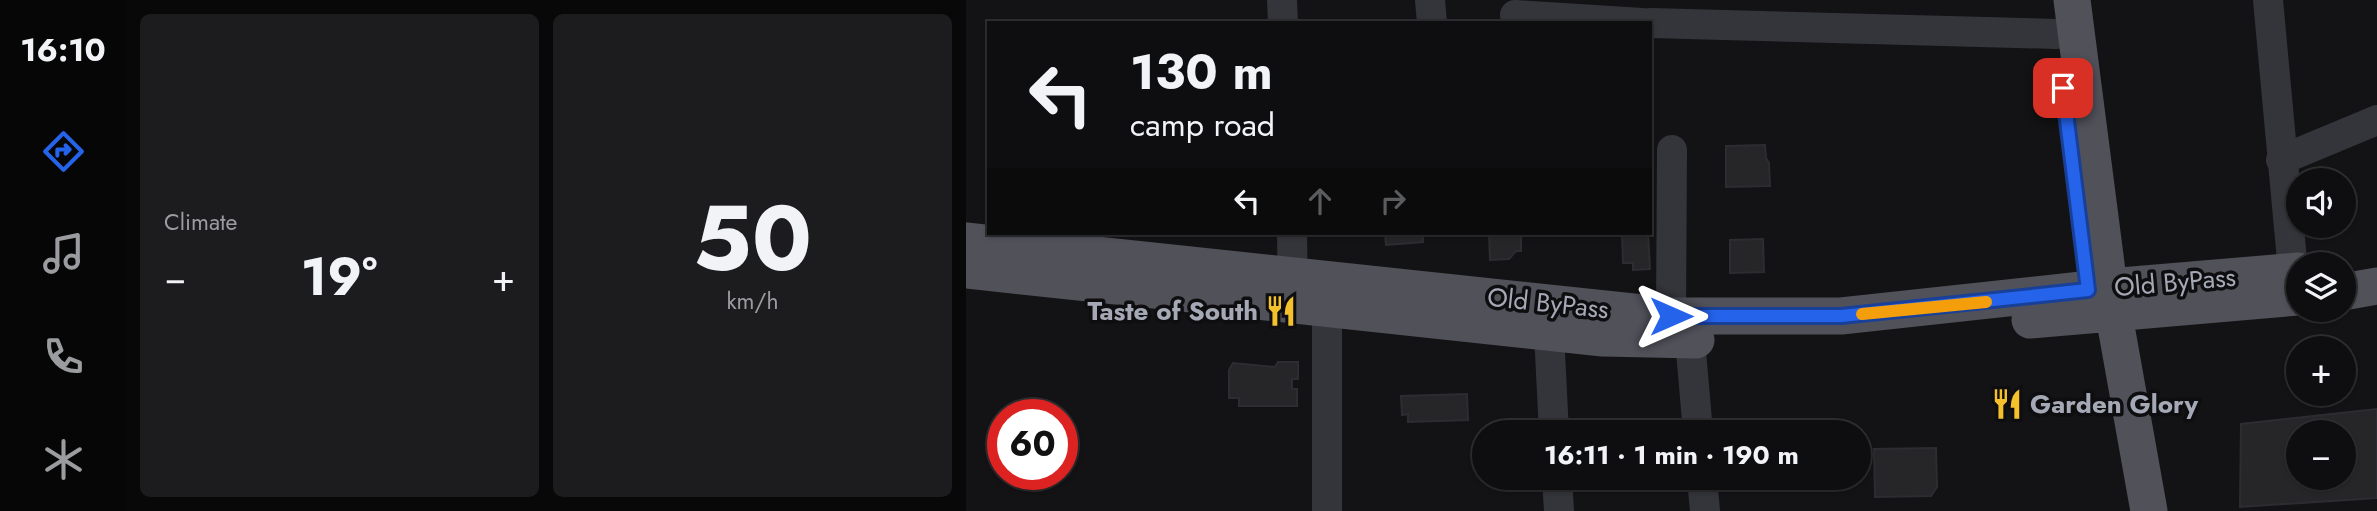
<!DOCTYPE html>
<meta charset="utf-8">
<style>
body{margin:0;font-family:Jost,sans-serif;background:#1c1c1e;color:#f1f3f6;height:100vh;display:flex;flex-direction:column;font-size:26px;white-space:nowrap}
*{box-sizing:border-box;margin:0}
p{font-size:23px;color:#9b9c9f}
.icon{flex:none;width:38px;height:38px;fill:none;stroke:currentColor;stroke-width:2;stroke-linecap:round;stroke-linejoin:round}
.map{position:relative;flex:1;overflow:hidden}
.panel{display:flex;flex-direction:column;gap:14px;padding:14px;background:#080809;width:840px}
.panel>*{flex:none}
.guide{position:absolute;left:21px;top:21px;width:665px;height:214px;border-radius:0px;box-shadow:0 2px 5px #0004,0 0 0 2px #2e2e30;background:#0e0e10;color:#f1f3f6;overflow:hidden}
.buttons{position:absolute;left:1320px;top:168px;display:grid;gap:14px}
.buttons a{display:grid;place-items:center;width:70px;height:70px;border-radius:50%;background:#0e0e10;box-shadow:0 2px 5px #0004,0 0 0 2px #2e2e30;font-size:35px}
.speed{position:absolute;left:21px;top:399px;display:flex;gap:14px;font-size:35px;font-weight:700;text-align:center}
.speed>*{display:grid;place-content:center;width:91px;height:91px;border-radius:50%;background:#0e0e10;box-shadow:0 2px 5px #0004,0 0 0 2px #2e2e30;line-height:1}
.speed .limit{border:10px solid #d22;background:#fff;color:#111}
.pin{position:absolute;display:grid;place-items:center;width:60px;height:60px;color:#fff;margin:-30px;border-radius:14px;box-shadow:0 4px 10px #0006}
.me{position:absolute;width:77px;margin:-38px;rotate:90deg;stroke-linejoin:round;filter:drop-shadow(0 0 5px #0008)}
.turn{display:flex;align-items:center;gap:24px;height:147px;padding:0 28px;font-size:32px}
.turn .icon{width:91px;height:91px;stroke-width:2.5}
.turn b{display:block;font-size:49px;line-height:60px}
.lanes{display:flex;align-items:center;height:66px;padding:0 28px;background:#0003;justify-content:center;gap:35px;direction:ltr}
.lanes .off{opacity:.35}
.big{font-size:52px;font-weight:700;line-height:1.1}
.panel .tile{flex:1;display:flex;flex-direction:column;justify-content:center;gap:10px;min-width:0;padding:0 24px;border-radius:10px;background:#1c1c1e}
.panel .dial{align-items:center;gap:0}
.dial b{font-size:91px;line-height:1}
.heat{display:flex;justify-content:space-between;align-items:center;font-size:38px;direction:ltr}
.panel .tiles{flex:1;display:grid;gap:14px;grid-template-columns:repeat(2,1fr)}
.trip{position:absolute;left:506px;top:420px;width:399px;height:70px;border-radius:35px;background:#0e0e10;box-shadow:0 2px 5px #0004,0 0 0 2px #2e2e30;font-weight:700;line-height:70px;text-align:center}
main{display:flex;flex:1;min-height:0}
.menu{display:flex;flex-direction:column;width:126px;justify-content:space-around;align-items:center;background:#060606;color:#9b9c9f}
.menu .icon{width:49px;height:49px}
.menu .selected{color:#2563eb}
.menu b{font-size:32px;color:#f1f3f6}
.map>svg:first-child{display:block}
.building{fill:#262629;stroke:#2d2d31;stroke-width:2;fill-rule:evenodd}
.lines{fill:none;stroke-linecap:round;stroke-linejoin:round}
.minor{stroke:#34353a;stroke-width:30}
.major{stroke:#505159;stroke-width:37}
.route-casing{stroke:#184099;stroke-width:18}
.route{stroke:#2563eb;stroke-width:12}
.slow{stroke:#f59e0b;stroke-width:12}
.labels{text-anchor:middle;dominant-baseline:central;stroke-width:7;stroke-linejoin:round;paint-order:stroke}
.street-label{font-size:26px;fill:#a5a9b6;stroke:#0e0e10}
.poi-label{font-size:26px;font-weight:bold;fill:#a5a9b6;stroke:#0e0e10;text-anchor:end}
</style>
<main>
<nav class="menu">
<b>16:10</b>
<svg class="icon selected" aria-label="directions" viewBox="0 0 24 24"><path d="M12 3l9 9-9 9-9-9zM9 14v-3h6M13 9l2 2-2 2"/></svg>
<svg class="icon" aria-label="music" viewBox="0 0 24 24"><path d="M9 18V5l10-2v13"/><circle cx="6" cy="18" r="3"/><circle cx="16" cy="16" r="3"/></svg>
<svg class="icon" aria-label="phone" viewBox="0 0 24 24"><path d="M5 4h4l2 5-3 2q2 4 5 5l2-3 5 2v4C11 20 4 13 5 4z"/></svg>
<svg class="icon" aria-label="climate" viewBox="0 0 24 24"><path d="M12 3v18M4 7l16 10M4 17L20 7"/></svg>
</nav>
<section class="panel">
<div class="tiles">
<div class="tile"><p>Climate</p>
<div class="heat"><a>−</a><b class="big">19°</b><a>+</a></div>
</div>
<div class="tile dial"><b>50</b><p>km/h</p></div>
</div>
</section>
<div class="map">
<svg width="1411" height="511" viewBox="0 0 1411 511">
<rect width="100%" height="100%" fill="#131315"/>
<path class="building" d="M799,145L800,158L803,163L804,186L760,187V146Z
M419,233H457V242L420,245Z
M523,233H555V251H550L543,259L524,260Z
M656,233H682L684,269L667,270V263H657Z
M797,239L798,272L764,273V240Z
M312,362H332V379H326V389H331V406H273V398H263V370L267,363L309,367Z
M501,394L502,420L442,422V414L436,415L435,396Z
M1411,409V498L1274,507L1275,424ZM1332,432H1377V478H1332Z
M970,448L971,487L965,496L909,497L908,449Z"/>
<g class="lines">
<path class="minor" d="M316,0L317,23
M464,0L466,23
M1302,0L1327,271
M549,15L676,23
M684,23L1091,34
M1315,160L1411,120
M326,233L327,298
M361,287V511
M705,316L706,150
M583,333L588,432
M724,340L732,432
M591,478L593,511
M736,478L739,511"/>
<path class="major" d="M1106,0L1143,287L1183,511
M0,241L705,316H875L1143,287L1332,271
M0,270L637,338L730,340
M1377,292L1411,286
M1064,320L1332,297"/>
</g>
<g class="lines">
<defs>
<path id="route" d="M705,316H875L1122,290L1097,88"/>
</defs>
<use href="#route" class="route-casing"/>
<use href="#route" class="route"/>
<path class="slow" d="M896,314L1020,302"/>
</g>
<defs>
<symbol id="restaurant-bare" viewBox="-9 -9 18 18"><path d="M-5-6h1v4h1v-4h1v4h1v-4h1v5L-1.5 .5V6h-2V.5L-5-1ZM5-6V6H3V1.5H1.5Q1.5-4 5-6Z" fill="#f4c02c" stroke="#0e0e10" stroke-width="2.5" paint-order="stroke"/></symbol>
</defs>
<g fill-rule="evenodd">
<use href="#restaurant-bare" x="293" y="289" width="44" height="44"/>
<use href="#restaurant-bare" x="1019" y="382" width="44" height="44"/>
</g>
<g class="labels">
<g class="street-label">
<text transform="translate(1209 282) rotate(-5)">Old ByPass</text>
<text transform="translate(582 303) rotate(6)">Old ByPass</text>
</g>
<g class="poi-label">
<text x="292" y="311">Taste of South</text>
<text x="1064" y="404" text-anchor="start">Garden Glory</text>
</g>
</g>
</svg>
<div class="buttons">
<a><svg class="icon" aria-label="sound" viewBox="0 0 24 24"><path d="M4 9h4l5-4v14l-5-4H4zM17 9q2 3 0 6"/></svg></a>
<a><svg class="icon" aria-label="layers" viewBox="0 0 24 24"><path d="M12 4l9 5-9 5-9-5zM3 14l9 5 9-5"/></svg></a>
<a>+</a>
<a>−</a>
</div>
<div class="speed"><div class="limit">60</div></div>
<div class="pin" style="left:1097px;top:88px;background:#d93025"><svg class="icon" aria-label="arrive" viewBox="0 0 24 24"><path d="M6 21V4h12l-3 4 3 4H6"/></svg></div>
<svg class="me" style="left:705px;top:316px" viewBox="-20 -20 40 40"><path d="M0-17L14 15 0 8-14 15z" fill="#2563eb" stroke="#fff" stroke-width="4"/></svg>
<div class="trip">16:11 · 1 min · 190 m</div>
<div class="guide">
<div class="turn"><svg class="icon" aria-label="left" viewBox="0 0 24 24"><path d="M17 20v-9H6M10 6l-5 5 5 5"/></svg><div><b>130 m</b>camp road</div></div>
<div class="lanes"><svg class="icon" aria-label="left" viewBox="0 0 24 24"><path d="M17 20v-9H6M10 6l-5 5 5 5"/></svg><svg class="icon off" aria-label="ahead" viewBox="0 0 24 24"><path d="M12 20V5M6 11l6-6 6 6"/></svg><svg class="icon off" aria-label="right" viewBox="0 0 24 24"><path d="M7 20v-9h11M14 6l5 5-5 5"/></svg></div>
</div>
</div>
</main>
